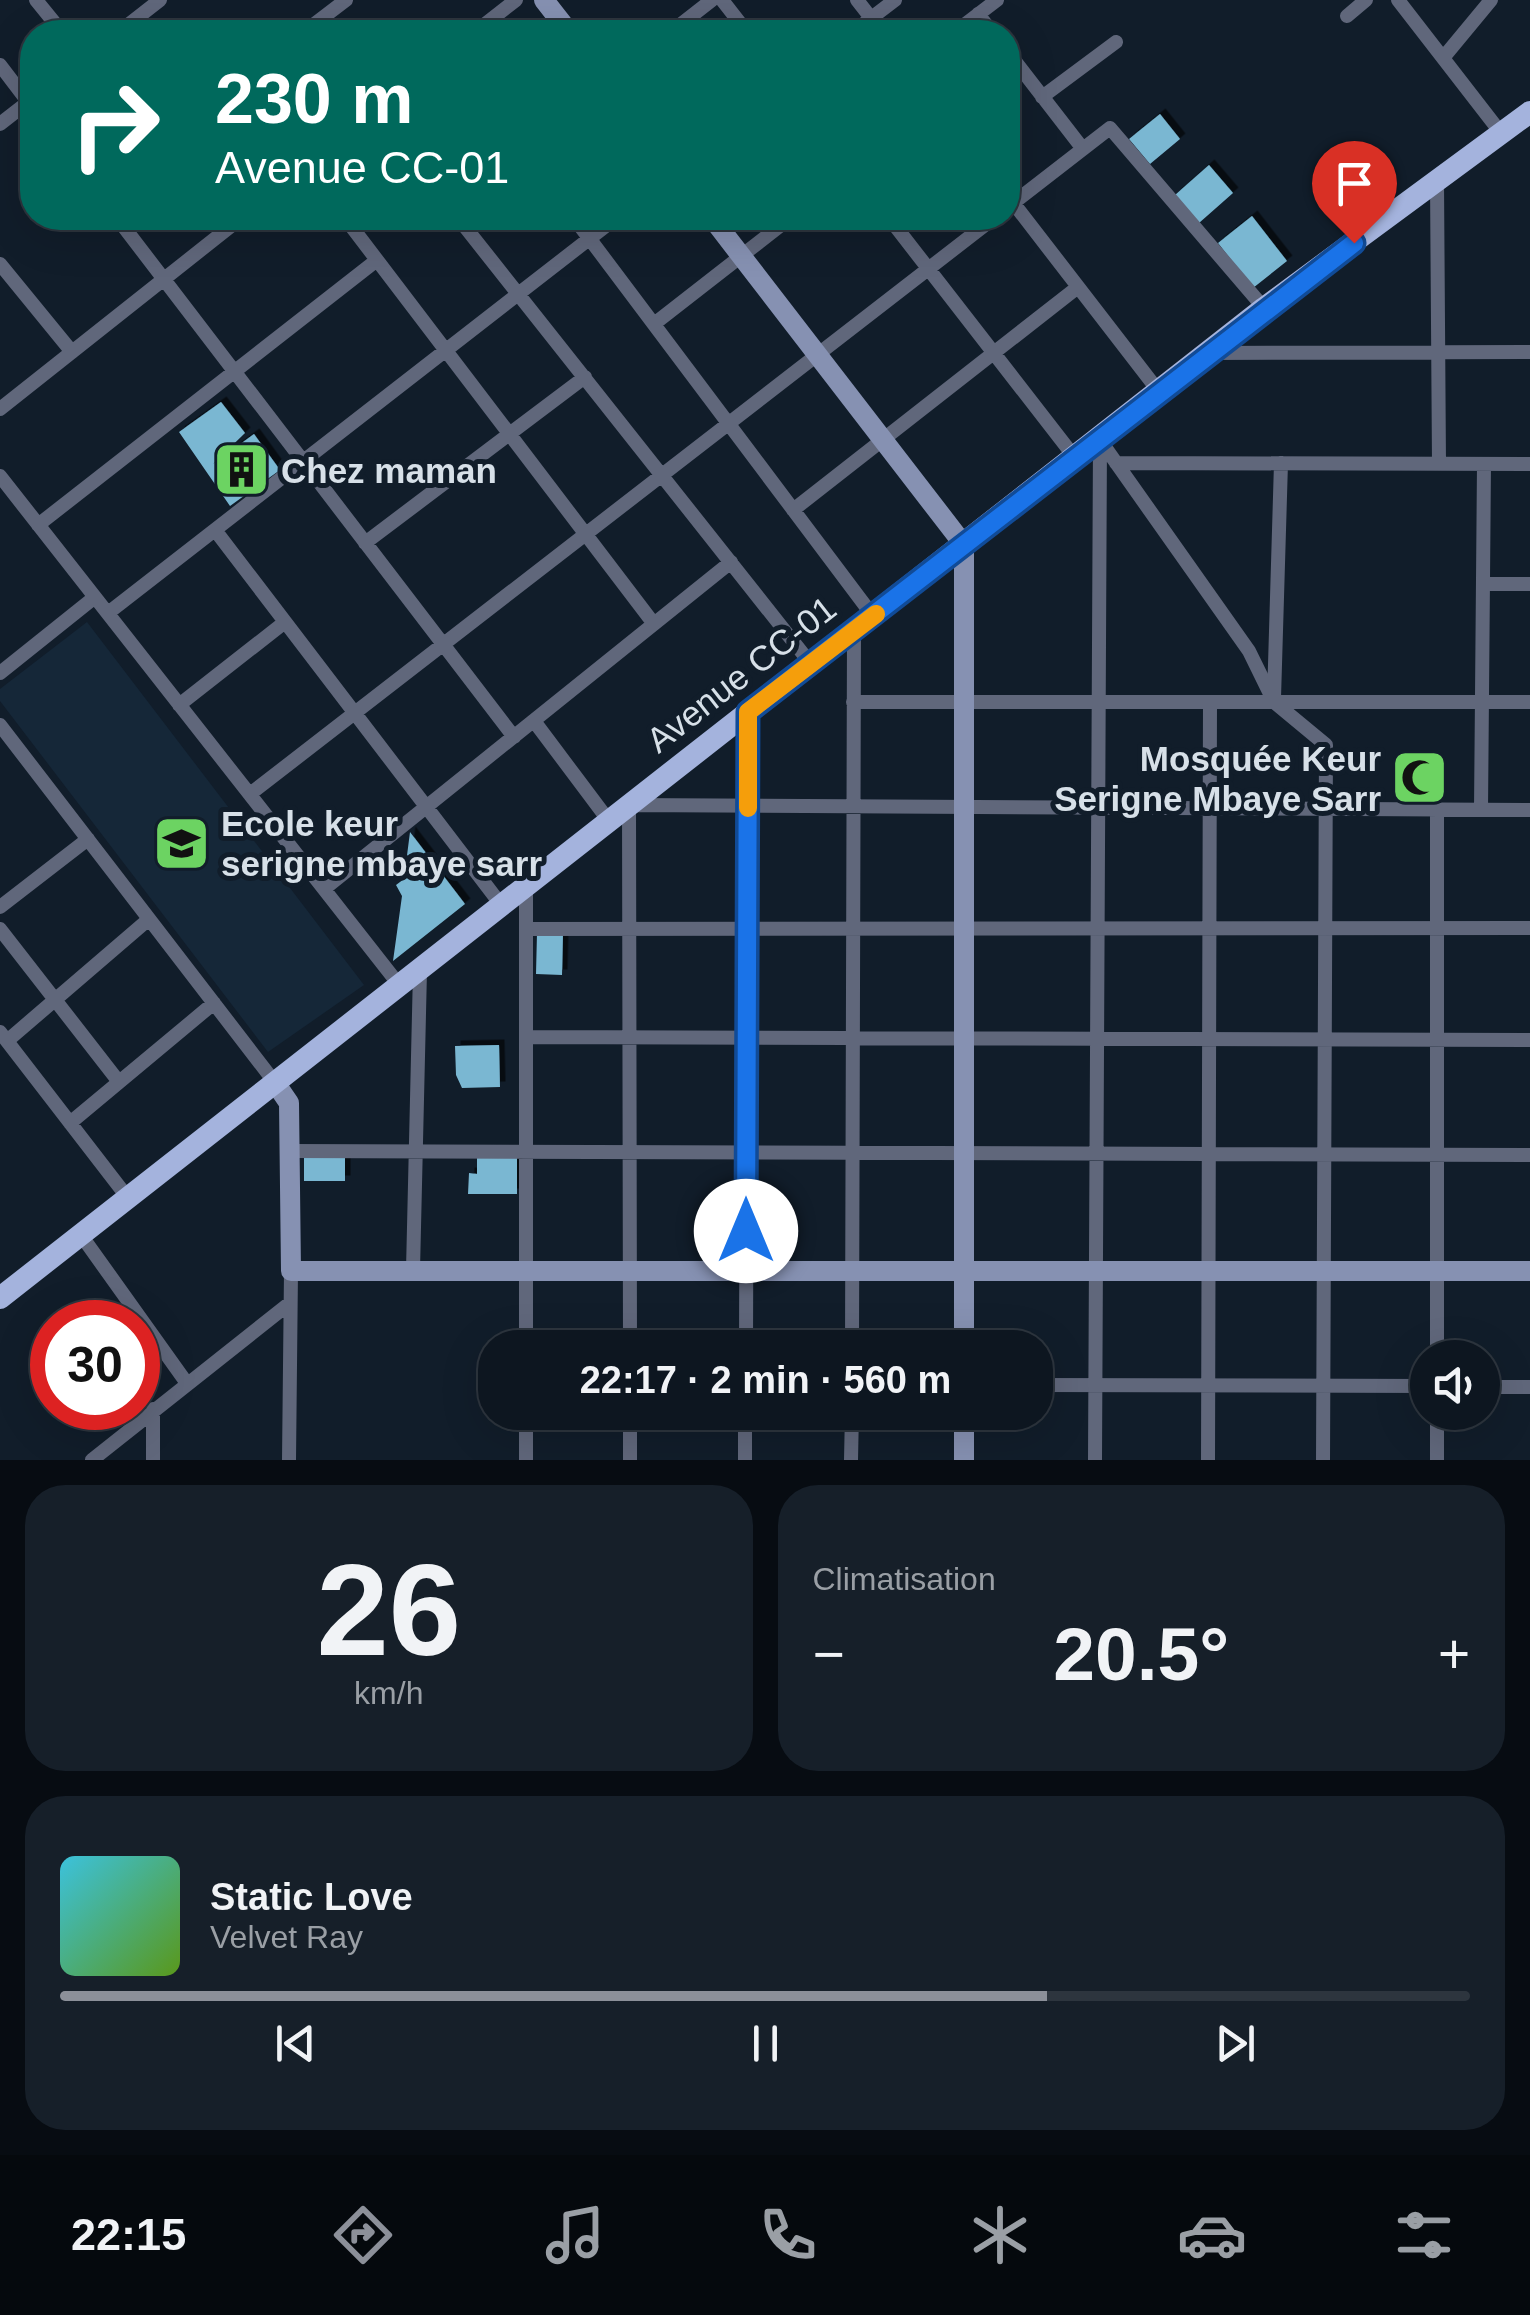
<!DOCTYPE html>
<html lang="fr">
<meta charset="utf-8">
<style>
body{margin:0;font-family:Helvetica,sans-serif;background:#161f29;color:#f1f3f6;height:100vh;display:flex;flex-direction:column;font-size:38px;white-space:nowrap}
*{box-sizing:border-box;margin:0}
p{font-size:32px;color:#9a9fa5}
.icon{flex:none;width:55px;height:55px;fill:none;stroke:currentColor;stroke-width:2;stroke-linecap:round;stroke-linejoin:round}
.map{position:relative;height:1460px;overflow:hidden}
.details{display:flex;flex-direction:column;gap:25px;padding:25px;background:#070c12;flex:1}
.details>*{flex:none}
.banner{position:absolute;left:20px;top:20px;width:1000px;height:210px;border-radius:40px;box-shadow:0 10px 40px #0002,0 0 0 2px #2d353e;background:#00695c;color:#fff;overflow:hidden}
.tools{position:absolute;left:1410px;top:1340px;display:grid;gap:20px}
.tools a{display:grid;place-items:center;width:90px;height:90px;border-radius:50%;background:#0d1620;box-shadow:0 10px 40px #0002,0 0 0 2px #2d353e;font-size:50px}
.speed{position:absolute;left:30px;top:1300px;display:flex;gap:20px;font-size:50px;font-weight:700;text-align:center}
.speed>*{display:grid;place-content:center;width:130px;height:130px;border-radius:50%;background:#0d1620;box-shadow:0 10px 40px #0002,0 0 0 2px #2d353e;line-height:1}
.speed .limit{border:15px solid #d22;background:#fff;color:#111}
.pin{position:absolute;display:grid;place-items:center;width:85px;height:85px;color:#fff;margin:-102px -42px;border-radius:50% 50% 50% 0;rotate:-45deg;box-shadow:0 0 10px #0007}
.pin .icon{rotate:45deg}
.me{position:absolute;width:110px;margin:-55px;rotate:0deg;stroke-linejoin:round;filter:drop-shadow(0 0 8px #0008)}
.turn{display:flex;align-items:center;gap:35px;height:210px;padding:0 30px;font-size:45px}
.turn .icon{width:130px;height:130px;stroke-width:2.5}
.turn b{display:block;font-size:70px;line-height:85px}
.big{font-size:75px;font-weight:700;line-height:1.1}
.details .widget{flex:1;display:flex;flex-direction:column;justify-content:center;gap:15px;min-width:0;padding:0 35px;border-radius:40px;background:#161f29}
.details .dial{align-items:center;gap:0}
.dial b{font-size:130px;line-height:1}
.song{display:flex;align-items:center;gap:30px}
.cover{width:120px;height:120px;border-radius:15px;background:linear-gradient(135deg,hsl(190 70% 55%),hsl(90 70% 35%))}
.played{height:10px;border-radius:5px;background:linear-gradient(90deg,#8c9099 70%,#2d353e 70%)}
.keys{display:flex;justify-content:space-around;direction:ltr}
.heat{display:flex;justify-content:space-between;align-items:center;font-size:55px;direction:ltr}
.details .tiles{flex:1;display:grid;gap:25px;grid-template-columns:1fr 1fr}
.widget:last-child{grid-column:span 2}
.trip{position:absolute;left:478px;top:1330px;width:575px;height:100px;border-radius:40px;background:#0d1620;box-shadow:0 10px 40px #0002,0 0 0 2px #2d353e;font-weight:700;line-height:100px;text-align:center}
.tabs{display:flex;height:160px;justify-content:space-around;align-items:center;background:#05090d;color:#9a9fa5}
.tabs .icon{width:70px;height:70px}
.tabs .selected{color:#8c9099}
.tabs b{font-size:45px;color:#f1f3f6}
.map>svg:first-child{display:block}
.built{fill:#152738}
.building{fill:#7ab7d2;filter:url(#shadow)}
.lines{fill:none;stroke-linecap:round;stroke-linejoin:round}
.street{stroke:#60677b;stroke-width:14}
.secondary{stroke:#8691b2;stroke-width:20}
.primary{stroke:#a4b3dd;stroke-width:22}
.route-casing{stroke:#114b97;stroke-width:25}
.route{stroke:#1a73e8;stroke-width:18}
.slow{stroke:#f59e0b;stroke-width:18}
.labels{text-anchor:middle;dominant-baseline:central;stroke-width:10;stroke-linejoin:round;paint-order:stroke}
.poi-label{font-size:35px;font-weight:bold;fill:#d7e0e8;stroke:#111d2a;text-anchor:start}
.street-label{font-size:35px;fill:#d7e0e8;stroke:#111d2a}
</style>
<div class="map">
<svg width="1530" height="1460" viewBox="0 0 1530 1460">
<defs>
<filter id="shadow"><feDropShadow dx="5.5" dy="-5.5" stdDeviation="0" flood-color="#0009"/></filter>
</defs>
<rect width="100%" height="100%" fill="#111d2a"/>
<path class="built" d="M87,622L364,985L268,1052L0,701V689Z"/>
<path class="building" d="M1160,114L1180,139L1150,164L1129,139Z
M1209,165L1233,193L1199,223L1175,195Z
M1252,216L1287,261L1253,288L1218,243Z
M221,402L245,433L213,464L254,434L280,470L230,506L179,432Z
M1405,759L1437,761L1435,797L1402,795Z
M410,832L465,904L393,961L402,896L396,885L404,879Z
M537,933H563L562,975L536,974Z
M499,1045L500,1087L462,1088L456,1075L455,1046Z
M304,1156H345V1181H304Z
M477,1156H517V1194H468L469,1173L477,1174Z"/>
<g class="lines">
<path class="street" d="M36,0L62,32
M722,0L747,32
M857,0L882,32
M1398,0L1501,133
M978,14L992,32
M1347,16L1366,0
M119,32L160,0
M304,32L346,0
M475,32L516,0
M671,32L712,0
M853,32L895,0
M955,32L997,0
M1008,52L1083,149
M1443,58L1491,0
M0,65L32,107
M1042,97L1116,42
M0,124L32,99
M1437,182L1439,464
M1008,196L1160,393
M1008,207L1110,128L1264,308
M117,218L514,737
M345,218L654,624
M458,218L811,664
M574,218L873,616
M889,218L1076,459
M0,264L72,352
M654,324L790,218
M1210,353L1530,352
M0,409L241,218
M1100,440L1249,651L1274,702L1326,745L1323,1460
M1116,463L1530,464
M0,476L400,986
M793,510L1078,287
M38,525L377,260
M215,530L502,906
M365,543L585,377
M1483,584H1530
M108,613L616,218
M0,673L95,597
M1274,698L1281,463
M853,702H1530
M179,705L285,622
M534,721L609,821
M0,725L276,1084
M250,794L994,218
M1481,810L1484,464
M324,889L731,562
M0,907L88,839
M0,929L119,1082
M526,929L1530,928
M0,1032L128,1198
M526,1037L1530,1040
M7,1041L149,919
M70,1123L214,1003
M290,1151L1530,1155
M81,1235L186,1382
M413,1270L420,971
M526,1348V887
M630,1348L629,805L1530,810
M746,1348L748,712
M852,1348L854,631
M1437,1358V810
M1035,1385L1428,1386
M1482,1387H1530
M630,1412V1460
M92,1460L290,1303
M153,1460V1409
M289,1460L291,1271
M526,1460V1412
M745,1460V1412
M851,1460L852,1412
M1095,1460L1100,441
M1208,1460L1210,702
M1437,1460V1412"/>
<path class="secondary" d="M544,0L569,32
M712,218L964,545V1348
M276,1084L289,1103L291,1271H1530
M964,1460V1412"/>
<path class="primary" d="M0,1298L1264,308L1530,112"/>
</g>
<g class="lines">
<defs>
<path id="route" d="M746,1231L748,712L1354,243"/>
</defs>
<use href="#route" class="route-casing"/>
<use href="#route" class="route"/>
<path class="slow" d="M748,808V712L876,614"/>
</g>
<defs>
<symbol id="building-square" viewBox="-11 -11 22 22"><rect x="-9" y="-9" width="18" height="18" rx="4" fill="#6cd362" stroke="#111d2a"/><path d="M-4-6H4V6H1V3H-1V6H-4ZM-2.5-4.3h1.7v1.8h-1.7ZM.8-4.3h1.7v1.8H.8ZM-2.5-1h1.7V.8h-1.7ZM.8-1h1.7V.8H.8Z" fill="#111"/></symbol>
<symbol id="mosque-square" viewBox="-11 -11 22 22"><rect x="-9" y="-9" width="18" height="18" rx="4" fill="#6cd362" stroke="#111d2a"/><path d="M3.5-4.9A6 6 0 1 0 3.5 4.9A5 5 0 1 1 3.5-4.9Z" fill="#111"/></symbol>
<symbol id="school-square" viewBox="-11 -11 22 22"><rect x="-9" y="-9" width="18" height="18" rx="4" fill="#6cd362" stroke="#111d2a"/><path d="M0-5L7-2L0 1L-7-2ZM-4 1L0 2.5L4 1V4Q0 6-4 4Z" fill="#111"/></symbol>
</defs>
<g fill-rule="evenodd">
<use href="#building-square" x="210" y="438" width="63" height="63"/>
<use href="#mosque-square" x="1388" y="746" width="63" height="63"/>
<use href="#school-square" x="150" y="812" width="63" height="63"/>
</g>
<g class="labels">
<g class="poi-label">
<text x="281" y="470">Chez maman</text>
<text x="1381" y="758" text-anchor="end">Mosquée Keur<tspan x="1381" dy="40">Serigne Mbaye Sarr</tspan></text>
<text x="221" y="823">Ecole keur<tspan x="221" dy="40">serigne mbaye sarr</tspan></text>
</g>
<g class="street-label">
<text transform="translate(741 674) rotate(-38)">Avenue CC-01</text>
</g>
</g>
</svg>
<div class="tools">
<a><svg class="icon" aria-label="sound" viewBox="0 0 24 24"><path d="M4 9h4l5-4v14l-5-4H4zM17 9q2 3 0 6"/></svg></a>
</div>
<div class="speed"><div class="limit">30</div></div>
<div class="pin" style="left:1354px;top:243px;background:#d93025"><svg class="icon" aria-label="arrive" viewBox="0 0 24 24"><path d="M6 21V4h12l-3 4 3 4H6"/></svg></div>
<svg class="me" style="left:746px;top:1231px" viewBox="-20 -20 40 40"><circle r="19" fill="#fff"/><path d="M0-13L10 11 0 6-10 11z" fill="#1a73e8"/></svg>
<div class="trip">22:17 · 2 min · 560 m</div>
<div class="banner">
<div class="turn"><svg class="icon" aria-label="right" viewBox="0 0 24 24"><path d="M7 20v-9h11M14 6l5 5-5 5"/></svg><div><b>230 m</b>Avenue CC-01</div></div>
</div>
</div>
<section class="details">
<div class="tiles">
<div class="widget dial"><b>26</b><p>km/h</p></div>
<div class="widget"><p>Climatisation</p>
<div class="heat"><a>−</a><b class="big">20.5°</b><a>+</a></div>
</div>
<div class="widget">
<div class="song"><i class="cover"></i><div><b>Static Love</b><p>Velvet Ray</p></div></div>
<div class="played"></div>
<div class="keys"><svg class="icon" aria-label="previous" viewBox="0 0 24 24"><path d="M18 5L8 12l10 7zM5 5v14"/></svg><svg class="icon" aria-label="pause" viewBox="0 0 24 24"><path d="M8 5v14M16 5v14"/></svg><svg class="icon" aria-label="next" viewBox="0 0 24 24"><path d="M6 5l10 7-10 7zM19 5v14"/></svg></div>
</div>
</div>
</section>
<nav class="tabs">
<b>22:15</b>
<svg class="icon selected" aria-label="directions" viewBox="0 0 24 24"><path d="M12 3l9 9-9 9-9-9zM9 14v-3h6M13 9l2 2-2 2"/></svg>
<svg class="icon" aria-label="music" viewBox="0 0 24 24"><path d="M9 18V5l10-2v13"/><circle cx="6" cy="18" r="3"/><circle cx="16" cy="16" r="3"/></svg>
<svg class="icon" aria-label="phone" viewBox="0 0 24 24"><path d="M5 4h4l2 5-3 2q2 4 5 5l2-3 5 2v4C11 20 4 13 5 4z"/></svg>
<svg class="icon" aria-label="climate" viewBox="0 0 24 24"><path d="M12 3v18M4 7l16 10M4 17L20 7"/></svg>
<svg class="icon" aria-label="car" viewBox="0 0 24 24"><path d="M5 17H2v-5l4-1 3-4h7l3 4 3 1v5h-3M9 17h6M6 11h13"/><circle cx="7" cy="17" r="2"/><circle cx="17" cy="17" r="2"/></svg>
<svg class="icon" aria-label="filters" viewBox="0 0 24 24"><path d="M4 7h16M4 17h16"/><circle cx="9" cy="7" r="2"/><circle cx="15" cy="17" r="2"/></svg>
</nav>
